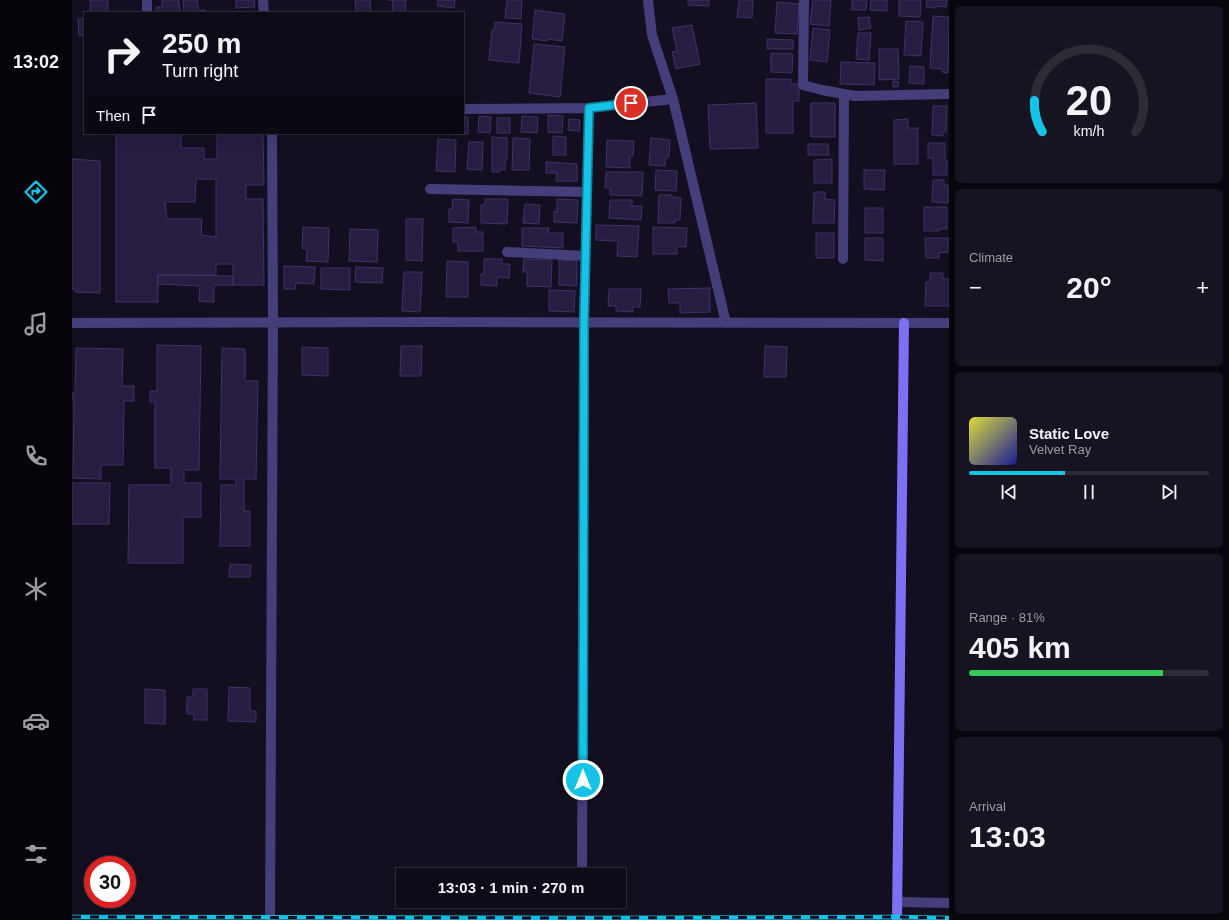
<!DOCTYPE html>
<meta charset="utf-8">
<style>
body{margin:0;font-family:Arial,sans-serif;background:#171421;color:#f1f3f6;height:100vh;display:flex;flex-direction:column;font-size:15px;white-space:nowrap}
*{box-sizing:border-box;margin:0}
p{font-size:13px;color:#9b9ba2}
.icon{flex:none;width:22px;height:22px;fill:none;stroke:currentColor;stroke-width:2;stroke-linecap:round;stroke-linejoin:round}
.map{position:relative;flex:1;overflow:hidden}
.panel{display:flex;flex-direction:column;gap:6px;padding:6px;background:#08060d;width:280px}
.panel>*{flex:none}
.guide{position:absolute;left:12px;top:12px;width:380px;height:122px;border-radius:0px;box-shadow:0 4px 16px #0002,0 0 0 1px #2e2b37;background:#0e0b18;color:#f1f3f6;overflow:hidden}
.speed{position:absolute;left:12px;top:856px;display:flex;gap:8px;font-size:20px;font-weight:700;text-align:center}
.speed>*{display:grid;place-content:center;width:52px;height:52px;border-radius:50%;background:#0e0b18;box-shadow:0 4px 16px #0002,0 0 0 1px #2e2b37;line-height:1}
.speed .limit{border:6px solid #d22;background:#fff;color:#111}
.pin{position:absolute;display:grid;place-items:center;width:34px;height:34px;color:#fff;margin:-17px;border:2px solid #fff;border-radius:50%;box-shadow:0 1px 4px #0007}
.me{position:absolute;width:44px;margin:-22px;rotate:0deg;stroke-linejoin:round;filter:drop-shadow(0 0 3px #0008)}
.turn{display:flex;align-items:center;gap:14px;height:84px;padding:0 12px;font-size:18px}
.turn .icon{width:52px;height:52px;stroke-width:2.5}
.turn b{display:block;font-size:28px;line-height:34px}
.then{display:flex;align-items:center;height:38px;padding:0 12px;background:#0003;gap:8px;font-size:15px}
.big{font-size:30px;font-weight:700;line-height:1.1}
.panel .card{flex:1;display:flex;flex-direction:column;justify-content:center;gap:6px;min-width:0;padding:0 14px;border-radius:6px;background:#171421}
.panel .dial{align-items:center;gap:0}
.dial svg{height:104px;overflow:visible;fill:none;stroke:#2e2b37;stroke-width:7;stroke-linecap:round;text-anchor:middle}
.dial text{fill:#f1f3f6;stroke:none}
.song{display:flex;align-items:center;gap:12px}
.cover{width:48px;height:48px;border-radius:6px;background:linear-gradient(135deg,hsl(60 70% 55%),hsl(240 70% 35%))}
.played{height:4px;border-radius:2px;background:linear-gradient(90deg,#14c3e6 40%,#2e2b37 40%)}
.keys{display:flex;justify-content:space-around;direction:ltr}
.heat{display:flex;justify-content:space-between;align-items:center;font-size:22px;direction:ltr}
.charge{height:6px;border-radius:3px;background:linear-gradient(90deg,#34c759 81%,#2e2b37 0)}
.trip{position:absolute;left:324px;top:868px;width:230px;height:40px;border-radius:0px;background:#0e0b18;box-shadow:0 4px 16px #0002,0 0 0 1px #2e2b37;font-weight:700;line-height:40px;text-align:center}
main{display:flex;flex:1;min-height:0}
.dock{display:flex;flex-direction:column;width:72px;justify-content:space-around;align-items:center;background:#06040a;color:#9b9ba2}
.dock .icon{width:28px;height:28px}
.dock .current{color:#14c3e6}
.dock b{font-size:18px;color:#f1f3f6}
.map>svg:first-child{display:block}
.building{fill:#261d40;stroke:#40316a;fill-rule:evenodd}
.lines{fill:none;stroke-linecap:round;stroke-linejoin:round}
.lane{stroke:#443e7b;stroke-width:10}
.street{stroke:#443e7b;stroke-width:10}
.secondary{stroke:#7d71f3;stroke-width:10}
.rail-casing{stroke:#14c3e6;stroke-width:4.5}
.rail{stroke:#130f20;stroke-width:3;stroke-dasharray:9;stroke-linecap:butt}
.route-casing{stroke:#0d7f96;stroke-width:10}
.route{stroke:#14c3e6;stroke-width:7}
</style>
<main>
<nav class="dock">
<b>13:02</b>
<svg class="icon current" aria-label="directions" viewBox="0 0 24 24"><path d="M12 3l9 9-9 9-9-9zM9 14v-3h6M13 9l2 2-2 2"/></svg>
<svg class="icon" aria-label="music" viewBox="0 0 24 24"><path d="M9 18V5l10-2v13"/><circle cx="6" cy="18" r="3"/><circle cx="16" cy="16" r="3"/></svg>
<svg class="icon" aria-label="phone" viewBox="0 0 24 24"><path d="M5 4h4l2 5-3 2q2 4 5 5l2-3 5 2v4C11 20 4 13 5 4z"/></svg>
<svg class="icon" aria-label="climate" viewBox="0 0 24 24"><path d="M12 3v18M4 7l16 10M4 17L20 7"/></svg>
<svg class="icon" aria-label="car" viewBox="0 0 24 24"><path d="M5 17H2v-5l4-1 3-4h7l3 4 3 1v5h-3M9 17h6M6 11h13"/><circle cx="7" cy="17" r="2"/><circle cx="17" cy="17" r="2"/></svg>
<svg class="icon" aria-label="filters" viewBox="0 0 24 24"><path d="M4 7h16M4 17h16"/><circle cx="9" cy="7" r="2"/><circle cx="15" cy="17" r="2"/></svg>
</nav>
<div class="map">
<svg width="877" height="920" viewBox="0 0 877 920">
<rect width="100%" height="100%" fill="#130f20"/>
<path class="building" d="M18,0H36V13H18Z
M90,0H107L108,13H84V7H90Z
M111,0H125L127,11L133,10V13H112Z
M164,0H182L183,7L164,8Z
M283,0H298L299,13H284Z
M316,0H334L333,13H320L321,0Z
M366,0H383L382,8L365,6Z
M435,0H450L449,19L433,18Z
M616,0H637V6L616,5Z
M667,0H681L680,18L665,17Z
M741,0H759L757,26L738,24Z
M780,0H795L794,10H780Z
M799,0H815V11L798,10Z
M827,0H849L848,17L827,16Z
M855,0H875L874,7L864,6V8L854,7Z
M705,2L727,4L725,34L703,33Z
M463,10L493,14L490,41L475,39V41L460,39Z
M861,16L877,17L876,73L870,72V69L858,68Z
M797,17L799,28L787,30L786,18Z
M6,19H13V35L7,36Z
M834,21L851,22L849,56L832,55Z
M423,22L450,24L447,63L417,60L420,30H422Z
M620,25L628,64L604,69L600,52L605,51L600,28Z
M741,28L758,30L755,62L738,60Z
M786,33H799L797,60L784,59Z
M695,39L721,40V49H695Z
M462,44L493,47L488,97L457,93Z
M807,49H826L827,79L807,80Z
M699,53L721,54L720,73L699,72Z
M769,62L803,63L802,85L768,84Z
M838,66L852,67V84L837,83Z
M694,79H719V84H727V101H721V133H694Z
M821,81L827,82L826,87H821Z
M684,103L686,148L638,149L636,105Z
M739,103H763V137H739Z
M861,106H875L874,132H871V136L860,135Z
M476,115L491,116L490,133L476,132Z
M407,116L419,117L418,133L406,132Z
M450,116L466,117L465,133L449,132Z
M391,117H396V134H367L391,133Z
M425,118H438V133H425Z
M497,119L508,120L507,131L496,130Z
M836,119V128H846V164H822V120Z
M44,133H109V148H132V159H145V133H191L192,185H174V199H191L192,285H161V264H144V275H86V302H44ZM124,179H144V237L129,235L130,219H95L93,202H123Z
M481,136L494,137V155H481Z
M420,137L435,138V160L433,161V170L428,169V172H420Z
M441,138L458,139L457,170H440Z
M579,138L598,140L597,157H594L593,166L577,165Z
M366,139L384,140L383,172L364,171Z
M535,140L562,141L561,156H558V168L534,167Z
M397,142H411L410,170L395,169Z
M856,143H873V160H875V175H861V158H856Z
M736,144H756L757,155H736Z
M0,159L28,161V293L3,292V289H0Z
M760,159V183H742V160Z
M474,162L505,164V181H484L485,173H474Z
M584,170L605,171L604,191L583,190Z
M792,170H813L812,190L792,189Z
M534,172H571L570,196L538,195V188H533Z
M861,180H872V185H876V203L860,202Z
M742,192H753V199L763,200L762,223H741Z
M587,195H600V197L609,198L608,220H603V223H586Z
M381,199L397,200L396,223L377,222V209H380Z
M413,199H436L435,224L409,223V205H413Z
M485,199L506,200L505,223L482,222V211L485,212Z
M538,200H560V206H570L569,220L537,218Z
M453,204L468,205L467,224L451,223Z
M852,207H875V229H867V231H852Z
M793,208H811V233H793Z
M334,219H351L350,261L334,260Z
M524,225L567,226L565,257L545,256L546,241L524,240Z
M231,227L257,228L256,262L234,261L235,250L230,248Z
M404,227V232H411V251H386V242H381V228Z
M581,227L615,228L614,247L605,246V254H581Z
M450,228H477L476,233H491V248L450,246Z
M278,229L306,230L305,262L277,261Z
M744,233H762V258H744Z
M793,238H811V261L793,260Z
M853,238H876V252L867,253V258H854Z
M412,259H430V264H438L437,278L425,277V286L409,285V274H412Z
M452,259L480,260L479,287L455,286V272H451Z
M487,260L505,261V286L487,285Z
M375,261L396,262V297H374Z
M212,266L243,267L242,284L224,283L223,289H212Z
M284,267L311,268L310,283L283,282Z
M249,268H278V290L249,289Z
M332,272H350L348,312L330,311Z
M858,273H871V279H877V306H853L854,282L858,281Z
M86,275L161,276V285H142V302L127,301L128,286L86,284Z
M638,288V312L608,313V303H597L596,289Z
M537,289H569L568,307H561V312L544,311V306H536Z
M477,290L503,291L502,312L477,311Z
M85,345L129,346L127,470H112V483H129V517H111V563H56L57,485H99V468H83V402H78V391H85Z
M329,346H350L349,376H328Z
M693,346L715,347L714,377H692Z
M230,347L256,348V376L230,375Z
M4,348L51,349L50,386H62V401H52L51,465H29V479L1,478L2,400H0V393H3Z
M150,348L173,349V381H186L184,479H172V511H178V546H148L149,485H164V479H148Z
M0,483H38L37,524H0Z
M158,564L179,565L178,577H157Z
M157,687L178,688V711H184V722L156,721Z
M73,689L93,690V724L73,723Z
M121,689H135V720H122V714H115V697H121Z"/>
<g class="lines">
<path class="lane" d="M75,0V13"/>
<path class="street" d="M191,0L192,13
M576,0L580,35L601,99L654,323
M732,0L731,85L750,90L783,96L877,94
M391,109L517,108
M358,189L515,192
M435,252L514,256
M771,259L772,94
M0,323L359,322L877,323
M510,875L512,322L517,108L601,99
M826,902L877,903
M510,903V901
M198,920L201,322L200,133"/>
<path class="secondary" d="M825,920L832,323"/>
<defs>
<path id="rail" d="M0,917L510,918L826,917L877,918"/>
</defs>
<use href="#rail" class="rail-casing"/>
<use href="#rail" class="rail"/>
</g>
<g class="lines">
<defs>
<path id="route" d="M511,780L512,322L517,108L559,103"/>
</defs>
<use href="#route" class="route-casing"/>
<use href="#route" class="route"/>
</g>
</svg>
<div class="speed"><div class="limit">30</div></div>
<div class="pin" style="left:559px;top:103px;background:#d93025"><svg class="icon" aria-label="arrive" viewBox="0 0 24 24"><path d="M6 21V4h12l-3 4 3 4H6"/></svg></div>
<svg class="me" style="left:511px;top:780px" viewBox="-20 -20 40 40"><circle r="17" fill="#14c3e6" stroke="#fff" stroke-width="3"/><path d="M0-11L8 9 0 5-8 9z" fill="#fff"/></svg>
<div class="trip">13:03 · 1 min · 270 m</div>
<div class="guide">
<div class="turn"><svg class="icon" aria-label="right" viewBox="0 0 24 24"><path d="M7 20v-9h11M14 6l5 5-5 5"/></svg><div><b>250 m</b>Turn right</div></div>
<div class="then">Then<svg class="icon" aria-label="arrive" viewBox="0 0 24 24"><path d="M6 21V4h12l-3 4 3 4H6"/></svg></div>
</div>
</div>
<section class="panel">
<div class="card dial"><svg viewBox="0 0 100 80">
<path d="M14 69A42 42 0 1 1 86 69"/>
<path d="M14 69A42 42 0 0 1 8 45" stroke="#14c3e6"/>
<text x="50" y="56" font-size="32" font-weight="700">20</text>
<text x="50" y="72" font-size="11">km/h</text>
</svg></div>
<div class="card"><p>Climate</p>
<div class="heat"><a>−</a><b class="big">20°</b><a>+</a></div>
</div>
<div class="card">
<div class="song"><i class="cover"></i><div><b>Static Love</b><p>Velvet Ray</p></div></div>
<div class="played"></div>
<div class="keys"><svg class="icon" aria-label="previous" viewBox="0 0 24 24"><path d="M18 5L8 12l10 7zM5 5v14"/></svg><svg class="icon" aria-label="pause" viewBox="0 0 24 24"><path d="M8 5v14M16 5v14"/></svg><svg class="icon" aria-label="next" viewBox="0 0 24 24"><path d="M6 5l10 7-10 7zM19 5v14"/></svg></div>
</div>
<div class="card"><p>Range · 81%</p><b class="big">405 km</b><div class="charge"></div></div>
<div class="card"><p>Arrival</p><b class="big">13:03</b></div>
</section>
</main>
